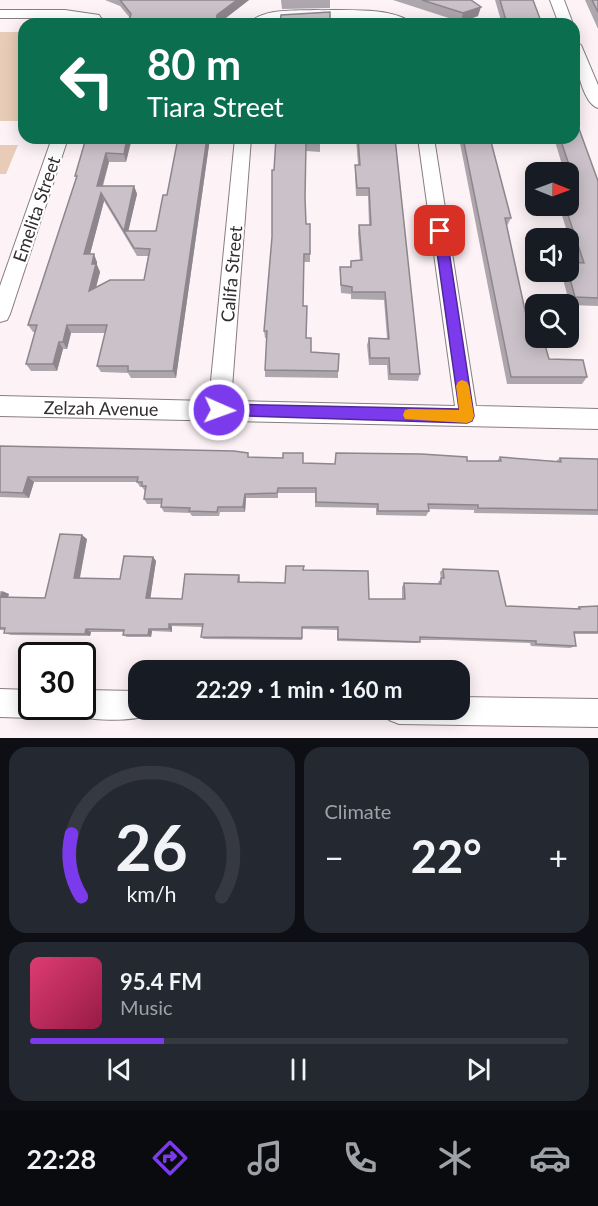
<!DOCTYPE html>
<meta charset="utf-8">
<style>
body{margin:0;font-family:Lato,sans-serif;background:#242831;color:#f1f3f6;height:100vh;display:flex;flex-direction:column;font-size:22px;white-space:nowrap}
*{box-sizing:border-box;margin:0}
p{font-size:20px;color:#9ea1a6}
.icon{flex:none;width:33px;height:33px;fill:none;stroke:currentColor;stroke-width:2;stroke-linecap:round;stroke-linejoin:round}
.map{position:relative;height:738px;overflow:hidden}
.sheet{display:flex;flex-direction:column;gap:9px;padding:9px;background:#0d0f14;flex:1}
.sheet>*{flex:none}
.guide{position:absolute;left:18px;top:18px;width:562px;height:126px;border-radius:18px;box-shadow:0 3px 15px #0003;background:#0b6e4f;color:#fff;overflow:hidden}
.needle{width:39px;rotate:91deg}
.tools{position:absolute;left:525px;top:162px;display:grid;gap:12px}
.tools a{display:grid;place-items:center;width:54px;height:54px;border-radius:12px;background:#171b24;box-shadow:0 3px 15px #0003;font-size:30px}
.speed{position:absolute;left:18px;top:642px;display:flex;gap:12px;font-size:30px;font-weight:700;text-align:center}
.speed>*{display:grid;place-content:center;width:78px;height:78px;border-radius:50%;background:#171b24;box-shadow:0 3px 15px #0003;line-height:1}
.speed .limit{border:3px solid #111;border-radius:9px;background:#fff;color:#111}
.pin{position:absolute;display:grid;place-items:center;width:51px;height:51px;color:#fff;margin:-26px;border-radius:12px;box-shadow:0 3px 9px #0006}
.me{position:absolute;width:66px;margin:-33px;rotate:92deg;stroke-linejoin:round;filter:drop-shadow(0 0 4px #0008)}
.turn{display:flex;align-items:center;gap:21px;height:126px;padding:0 30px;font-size:27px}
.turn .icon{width:78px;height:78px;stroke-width:2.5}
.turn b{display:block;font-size:42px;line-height:51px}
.big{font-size:45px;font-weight:700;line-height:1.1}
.sheet .tile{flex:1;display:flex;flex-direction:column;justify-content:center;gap:9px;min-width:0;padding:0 21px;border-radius:18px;background:#242831}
.sheet .dial{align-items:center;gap:0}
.dial svg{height:156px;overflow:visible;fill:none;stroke:#363941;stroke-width:7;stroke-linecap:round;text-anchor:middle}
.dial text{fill:#f1f3f6;stroke:none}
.song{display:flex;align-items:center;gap:18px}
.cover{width:72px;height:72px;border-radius:9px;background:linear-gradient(135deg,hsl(340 70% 55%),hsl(340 70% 35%))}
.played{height:6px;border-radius:3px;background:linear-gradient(90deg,#7c3aed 25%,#363941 25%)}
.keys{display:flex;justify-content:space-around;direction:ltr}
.heat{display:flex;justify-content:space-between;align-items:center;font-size:33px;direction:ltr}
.sheet .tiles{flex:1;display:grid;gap:9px;grid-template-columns:1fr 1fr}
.tile:last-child{grid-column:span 2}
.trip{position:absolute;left:128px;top:660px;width:342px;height:60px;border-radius:18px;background:#171b24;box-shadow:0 3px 15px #0003;font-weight:700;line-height:60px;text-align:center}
.tab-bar{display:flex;height:96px;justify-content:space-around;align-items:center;background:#090b0e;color:#9ea1a6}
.tab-bar .icon{width:42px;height:42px}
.tab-bar .active{color:#7c3aed}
.tab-bar b{font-size:27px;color:#f1f3f6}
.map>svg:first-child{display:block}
.green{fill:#e8ccb8}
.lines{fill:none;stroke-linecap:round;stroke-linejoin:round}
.minor-casing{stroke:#897d81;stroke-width:2}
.minor{fill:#fff;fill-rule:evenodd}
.wall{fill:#aea6ad;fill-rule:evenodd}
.shaded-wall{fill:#8d878d}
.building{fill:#cac1c9;stroke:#8d878d;stroke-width:1.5;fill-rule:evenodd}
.route{fill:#7c3aed;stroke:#51269a;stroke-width:1.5}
.slow{fill:#f59e0b}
.labels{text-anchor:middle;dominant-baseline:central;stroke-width:4.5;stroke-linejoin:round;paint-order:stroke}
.street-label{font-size:18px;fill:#322d2f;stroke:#fff}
</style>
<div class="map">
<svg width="598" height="738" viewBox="0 0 598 738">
<rect width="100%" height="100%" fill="#fdf3f6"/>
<path class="green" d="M0,32H24V121H0Z
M0,145H18L6,174H0Z"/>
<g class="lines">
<defs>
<path id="minor" d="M550,0H564L573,24H559Z
M0,10H65L99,15L105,24H91L90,21L65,18H0Z
M314,10C338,11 395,6 412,24H394L380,20L314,18L248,24C263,8 294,11 314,10Z
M574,41L581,45L598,85V108C581,103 574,56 574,41Z
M52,138H68L10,314L7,320L0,322V286Z
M235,138H251L231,401L455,406L418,138H434L476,406L598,409V429L0,416V396L209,401Z
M0,689L32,690V706H45L42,714L32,718L0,717Z
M82,690L138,691V710H150L148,715C131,722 89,721 72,714L69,706H82Z
M459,697L598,699V727L399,724L389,720L385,710H459Z"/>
</defs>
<use href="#minor" class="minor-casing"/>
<use href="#minor" class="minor"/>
</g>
<path class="wall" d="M105,0H249L218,24H128L130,18L120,6Z
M281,0H330V8L282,9Z
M393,0H471L478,16L461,22Z
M495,0H533L542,24H502Z
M585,0H598V29Z
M86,138H132L126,162H109L103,186H134L137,194L128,231H156L167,195L178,138H210L176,378H131L128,373L101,372L97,366L105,333H71L67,349H63L57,371H31L26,364L35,332H33L28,325L77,178L75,176ZM104,201L137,256H148L144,280L96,287L100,272L97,265V262L90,254Z
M276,138H320V152L306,151L305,199L306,224L310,254V262H303V306L306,338L311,352L338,371V378L265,377V370L267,338H265L264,331L272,237Z
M356,138H395L420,374L418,381L388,380L387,365H369L367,345L369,338H387L384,300L351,299V294L341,293L340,275V267H350L351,261L360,260L358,233L359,225H369L368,196H356L355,174V165H358Z
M459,138H490L511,218L507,226L526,315L531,321L549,359L587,377L582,384H507Z
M554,138H574L598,181V306L570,305L561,272H568L577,263L559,206H568V172H560L563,168Z
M0,446L249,457L303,463L335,464L336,453L467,461H497L500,457L556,461L560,458L598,459V515L474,513V510L429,509V511L426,516L376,515V508L315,507V493H278V498H246L245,512H220L219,516H192L190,513L164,512L161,507V504H147L144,499L145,491L142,487H140L137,482H34L29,498L0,497Z
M87,539L80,578L120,579L153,557L156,561L150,598L182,599L239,575L240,578V582L285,583L303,570L369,599H402V587L404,583L438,584V582L441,579L440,572L443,569L506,606L575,609L579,607L598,606V634H574L576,646L570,648L531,646L530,643L445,640H420V642L417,643L337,641V630L302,629V640L204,639L201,637L202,627L172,626V632L152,631L151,637H127L123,635L124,632H91L90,636L11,635L4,633L5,630H0V591L9,594L8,597L45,598Z"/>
<path class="shaded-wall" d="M237,0H249L218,24H216L217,15Z
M481,7L478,16L461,22L463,13Z
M127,138H132L126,162L124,154Z
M207,138H210L176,378L173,371Z
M106,153L109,162L100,194L97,186Z
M134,186L137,194L127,237L124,231Z
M101,193L104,201L88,262L84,254Z
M94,254L97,262V265L100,272L93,299L89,291Z
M67,325L71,333L67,349L63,342Z
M59,342L63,349L57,371L53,364Z
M28,477L34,482L29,498L23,493Z
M245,494L246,498L245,512L243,507Z
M82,535L87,539L79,581L74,578Z
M153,557L156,561L150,601L146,598Z
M2,591L9,594L7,600L0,597Z
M169,624L172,626V632L169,629Z
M86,629L91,632L90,636L85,634Z
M149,629L152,631L151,637L148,635Z"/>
<path class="building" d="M120,0H237L217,15L216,24H128L131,14Z
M422,0H471L481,7L463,13Z
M500,0H533L542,24H507Z
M592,0H598V12Z
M330,12V24H280L281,15Z
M447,23H467V24H447Z
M574,115L598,181V298L575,297L568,272V262L584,263L565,206H568V198H572L568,186V172H564L563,168H570L560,138H574Z
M86,138H127L124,154L106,153L97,186H134L124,231H156L163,195H167L178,138H207L173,371H128V366H97L107,325H67L63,342H59L53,364H26L37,325H28L77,176H75ZM101,193L134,248L150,249L144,280H110L89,291L96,264H92L94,254H84Z
M276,138H320V143H306L305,198L306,224H310V254H304L303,306H307L306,338H311V352L339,354L338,371L265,370L267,331H264L272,237V170H274Z
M358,138H395L420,374H390L389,358H370L369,338L389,339L385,292H352V287L341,285L340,267H351V261L362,260L359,225H371L369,188H357L355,165H360Z
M463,138H490L511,218H505L526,315H529L531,321H536V338H543L549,359L583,360L587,377H511Z
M0,446L234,451L248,453V457L283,458V453H303V463L335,464L336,453L421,454L467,457V461H501L500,457L561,462L560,458L598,459V510L478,508V505L428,504L429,511H378V504L316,502V488H278L277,493L245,494L243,507H218L217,512L189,511L190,508L161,507L162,499H144L146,486H142V482H137L138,477H28L23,493L0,492Z
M60,534L82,535L74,578L120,579L124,556L153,557L146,598L182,599L185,574L239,575L238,582L285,583L286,566H304L303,570L368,571L369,599H405L404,583L441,584V578H444L443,569L498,571L506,606L580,609L579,607L598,606V632H574L576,646L536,644V641L448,638L420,637V642L338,639V627H302V638L201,637L203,624H169V629H149L148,635H123L124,630L86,629L85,634L4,633L5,628H0V597L45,598Z"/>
<path class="route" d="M440,226L446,231L474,416L472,421L467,423L214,415L212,410L214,406L219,404L459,409L434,231Z"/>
<path class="slow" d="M462,380L467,382L469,386L474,416L472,421L467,423L405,419L403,415L405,410L410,409L459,410L456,386L458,382Z"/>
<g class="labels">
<g class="street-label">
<text transform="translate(36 209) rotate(-71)">Emelita Street</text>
<text transform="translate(231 274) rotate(-85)">Califa Street</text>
<text transform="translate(101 408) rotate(1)">Zelzah Avenue</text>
</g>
</g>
</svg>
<div class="tools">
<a><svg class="needle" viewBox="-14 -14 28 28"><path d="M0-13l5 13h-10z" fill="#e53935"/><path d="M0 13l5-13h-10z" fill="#9ea1a6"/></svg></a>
<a><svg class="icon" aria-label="sound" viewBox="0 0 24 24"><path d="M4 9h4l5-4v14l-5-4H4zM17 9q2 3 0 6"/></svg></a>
<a><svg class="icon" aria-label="search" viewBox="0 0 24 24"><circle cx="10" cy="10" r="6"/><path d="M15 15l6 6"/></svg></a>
</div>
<div class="speed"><div class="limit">30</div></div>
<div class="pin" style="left:440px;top:231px;background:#d93025"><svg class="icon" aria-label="arrive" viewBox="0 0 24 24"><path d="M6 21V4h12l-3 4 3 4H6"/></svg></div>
<svg class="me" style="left:219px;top:410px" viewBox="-20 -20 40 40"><circle r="17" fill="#7c3aed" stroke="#fff" stroke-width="3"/><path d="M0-11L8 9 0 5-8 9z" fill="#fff"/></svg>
<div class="trip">22:29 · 1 min · 160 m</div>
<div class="guide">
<div class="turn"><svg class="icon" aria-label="left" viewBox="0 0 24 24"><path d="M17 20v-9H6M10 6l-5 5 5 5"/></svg><div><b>80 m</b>Tiara Street</div></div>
</div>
</div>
<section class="sheet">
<div class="tiles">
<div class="tile dial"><svg viewBox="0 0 100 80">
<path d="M14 69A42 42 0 1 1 86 69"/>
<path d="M14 69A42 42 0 0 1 9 37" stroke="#7c3aed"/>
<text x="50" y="56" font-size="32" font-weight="700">26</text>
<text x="50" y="72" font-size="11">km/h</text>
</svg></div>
<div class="tile"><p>Climate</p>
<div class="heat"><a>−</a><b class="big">22°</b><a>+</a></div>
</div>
<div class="tile">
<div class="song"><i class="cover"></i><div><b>95.4 FM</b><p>Music</p></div></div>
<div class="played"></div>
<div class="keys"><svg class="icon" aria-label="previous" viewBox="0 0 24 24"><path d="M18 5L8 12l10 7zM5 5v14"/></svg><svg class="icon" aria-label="pause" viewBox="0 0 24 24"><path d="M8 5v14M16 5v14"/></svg><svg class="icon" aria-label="next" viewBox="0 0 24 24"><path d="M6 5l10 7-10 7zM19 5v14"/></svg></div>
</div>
</div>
</section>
<nav class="tab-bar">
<b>22:28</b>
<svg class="icon active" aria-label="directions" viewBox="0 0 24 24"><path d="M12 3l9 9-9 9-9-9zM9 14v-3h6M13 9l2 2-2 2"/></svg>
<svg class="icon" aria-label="music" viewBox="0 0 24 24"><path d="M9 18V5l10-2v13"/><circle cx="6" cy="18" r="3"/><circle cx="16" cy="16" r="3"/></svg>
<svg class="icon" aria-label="phone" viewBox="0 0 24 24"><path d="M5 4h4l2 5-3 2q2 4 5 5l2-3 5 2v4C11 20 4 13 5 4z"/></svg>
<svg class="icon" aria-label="climate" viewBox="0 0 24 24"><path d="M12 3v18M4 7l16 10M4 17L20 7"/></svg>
<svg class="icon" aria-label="car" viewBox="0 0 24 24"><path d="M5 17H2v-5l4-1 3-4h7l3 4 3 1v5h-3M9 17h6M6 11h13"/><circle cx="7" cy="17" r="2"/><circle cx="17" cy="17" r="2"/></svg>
</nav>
